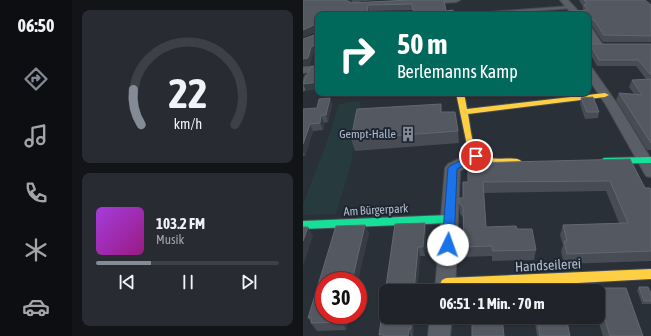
<!DOCTYPE html>
<html lang="de">
<meta charset="utf-8">
<style>
body{margin:0;font-family:"Asap Condensed",sans-serif;background:#282c32;color:#f1f3f6;height:100vh;display:flex;flex-direction:column;font-size:15px;white-space:nowrap}
*{box-sizing:border-box;margin:0}
p{font-size:13px;color:#a2a4a8}
.icon{flex:none;width:22px;height:22px;fill:none;stroke:currentColor;stroke-width:2;stroke-linecap:round;stroke-linejoin:round}
.map{position:relative;flex:1;overflow:hidden}
.details{display:flex;flex-direction:column;gap:10px;padding:10px;background:#121417;width:231px}
.details>*{flex:none}
.banner{position:absolute;left:12px;top:12px;width:276px;height:84px;border-radius:8px;box-shadow:0 1px 3px #0004,0 0 0 1px #3d4147;background:#00695c;color:#fff;overflow:hidden}
.speed{position:absolute;left:12px;top:272px;display:flex;gap:8px;font-size:20px;font-weight:700;text-align:center}
.speed>*{display:grid;place-content:center;width:52px;height:52px;border-radius:50%;background:#20242a;box-shadow:0 1px 3px #0004,0 0 0 1px #3d4147;line-height:1}
.speed .limit{border:6px solid #d22;background:#fff;color:#111}
.pin{position:absolute;display:grid;place-items:center;width:34px;height:34px;color:#fff;margin:-17px;border:2px solid #fff;border-radius:50%;box-shadow:0 1px 4px #0007}
.me{position:absolute;width:44px;margin:-22px;rotate:3deg;stroke-linejoin:round;filter:drop-shadow(0 0 3px #0008)}
.turn{display:flex;align-items:center;gap:14px;height:84px;padding:0 16px;font-size:18px}
.turn .icon{width:52px;height:52px;stroke-width:2.5}
.turn b{display:block;font-size:28px;line-height:34px}
.details .tile{flex:1;display:flex;flex-direction:column;justify-content:center;gap:6px;min-width:0;padding:0 14px;border-radius:8px;background:#282c32}
.details .dial{align-items:center;gap:0}
.dial svg{height:104px;overflow:visible;fill:none;stroke:#3d4147;stroke-width:7;stroke-linecap:round;text-anchor:middle}
.dial text{fill:#f1f3f6;stroke:none}
.song{display:flex;align-items:center;gap:12px}
.cover{width:48px;height:48px;border-radius:6px;background:linear-gradient(135deg,hsl(280 70% 55%),hsl(310 70% 35%))}
.played{height:4px;border-radius:2px;background:linear-gradient(90deg,#848b96 30%,#3d4147 30%)}
.keys{display:flex;justify-content:space-around;direction:ltr}
.trip{position:absolute;left:76px;top:284px;width:226px;height:40px;border-radius:8px;background:#20242a;box-shadow:0 1px 3px #0004,0 0 0 1px #3d4147;font-weight:700;line-height:40px;text-align:center}
main{display:flex;flex:1;min-height:0}
.tabs{display:flex;flex-direction:column;width:72px;justify-content:space-around;align-items:center;background:#0d0e11;color:#a2a4a8}
.tabs .icon{width:28px;height:28px}
.tabs .on{color:#848b96}
.tabs b{font-size:18px;color:#f1f3f6}
.map>svg:first-child{display:block}
.green{fill:#273a3e}
.lines{fill:none;stroke-linecap:round;stroke-linejoin:round}
.lane-casing{stroke:#484c55;stroke-width:2}
.street-casing{stroke:#484c55;stroke-width:2}
.fast-casing{stroke:#484c55;stroke-width:2}
.slow-casing{stroke:#484c55;stroke-width:2}
.lane{fill:#5a5e66;fill-rule:evenodd}
.street{fill:#5a5e66;fill-rule:evenodd}
.fast{fill:#16e098;fill-rule:evenodd}
.slow{fill:#ffcf43;fill-rule:evenodd}
.wall{fill:#474c55}
.shaded-wall{fill:#373c44}
.building{fill:#535861;stroke:#626872}
.route{fill:#1a73e8;stroke:#114b97}
.labels{text-anchor:middle;dominant-baseline:central;stroke-width:4;stroke-linejoin:round;paint-order:stroke}
.poi-label{font-size:12px;fill:#b4bcc9;stroke:#1d2633;text-anchor:end}
.street-label{font-size:12px;fill:#b4bcc9;stroke:#1d2633}
.near-street-label{font-size:14px;fill:#b4bcc9;stroke:#1d2633}
</style>
<main>
<nav class="tabs">
<b>06:50</b>
<svg class="icon on" aria-label="directions" viewBox="0 0 24 24"><path d="M12 3l9 9-9 9-9-9zM9 14v-3h6M13 9l2 2-2 2"/></svg>
<svg class="icon" aria-label="music" viewBox="0 0 24 24"><path d="M9 18V5l10-2v13"/><circle cx="6" cy="18" r="3"/><circle cx="16" cy="16" r="3"/></svg>
<svg class="icon" aria-label="phone" viewBox="0 0 24 24"><path d="M5 4h4l2 5-3 2q2 4 5 5l2-3 5 2v4C11 20 4 13 5 4z"/></svg>
<svg class="icon" aria-label="climate" viewBox="0 0 24 24"><path d="M12 3v18M4 7l16 10M4 17L20 7"/></svg>
<svg class="icon" aria-label="car" viewBox="0 0 24 24"><path d="M5 17H2v-5l4-1 3-4h7l3 4 3 1v5h-3M9 17h6M6 11h13"/><circle cx="7" cy="17" r="2"/><circle cx="17" cy="17" r="2"/></svg>
</nav>
<section class="details">
<div class="tile dial"><svg viewBox="0 0 100 80">
<path d="M14 69A42 42 0 1 1 86 69"/>
<path d="M14 69A42 42 0 0 1 8 42" stroke="#848b96"/>
<text x="50" y="56" font-size="32" font-weight="700">22</text>
<text x="50" y="72" font-size="11">km/h</text>
</svg></div>
<div class="tile">
<div class="song"><i class="cover"></i><div><b>103.2 FM</b><p>Musik</p></div></div>
<div class="played"></div>
<div class="keys"><svg class="icon" aria-label="previous" viewBox="0 0 24 24"><path d="M18 5L8 12l10 7zM5 5v14"/></svg><svg class="icon" aria-label="pause" viewBox="0 0 24 24"><path d="M8 5v14M16 5v14"/></svg><svg class="icon" aria-label="next" viewBox="0 0 24 24"><path d="M6 5l10 7-10 7zM19 5v14"/></svg></div>
</div>
</section>
<div class="map">
<svg width="348" height="336" viewBox="0 0 348 336">
<rect width="100%" height="100%" fill="#2a3038"/>
<path class="green" d="M58,101L48,164L33,214L0,215V204L24,142L36,104Z"/>
<g class="lines">
<defs>
<path id="lane" d="M268,6H269V8L177,15H159L161,14Z
M4,75L7,77L3,89L0,91V81L2,76Z"/>
<path id="street" d="M49,0H57L45,15H37Z
M120,0H157L153,2L122,4L118,2Z
M257,0H265L279,15H270Z
M285,26L288,27L300,45L298,47L295,48C286,45 285,34 285,26Z
M15,66V72L0,73V67Z
M285,67L289,68L315,105L348,159V177L343,176L303,105L285,78Z
M173,151L178,153L180,156L178,159L157,171L152,291H132L142,168L145,164Z
M127,317H149L147,336H125Z"/>
<path id="fast" d="M348,157V163L301,164L297,161L301,158Z
M146,215L150,216L151,219L150,222L146,223L0,229V221Z"/>
<path id="slow" d="M153,93H161L164,109L302,93L306,95L302,97L165,114C167,123 168,141 173,148C185,167 212,153 219,162C213,169 188,165 180,162C174,159 169,155 165,150Z
M348,269V279L143,290L139,288L137,284L139,280L143,278Z"/>
</defs>
<use href="#lane" class="lane-casing"/>
<use href="#street" class="street-casing"/>
<use href="#fast" class="fast-casing"/>
<use href="#slow" class="slow-casing"/>
<use href="#lane" class="lane"/>
<use href="#street" class="street"/>
<use href="#fast" class="fast"/>
<use href="#slow" class="slow"/>
</g>
<path class="wall" d="M0,0H76L49,2L47,3L106,0L143,11L152,15L110,10L66,11L15,51L10,54L7,65L14,31L0,37Z
M276,0H342L348,5V42H300L289,26L285,25L261,14V12L280,11V7Z
M287,44H348V150H344L313,100L316,93L331,94L326,87L329,80L343,79L333,66H294L285,50Z
M49,93H69L49,95Z
M217,93H255L219,97Z
M27,98L29,105L25,122L21,123L20,130L10,131L2,156H0V109L14,108Z
M278,98L296,112L295,118L282,119L277,104Z
M138,112L155,131L156,143L52,151L48,139Z
M327,159L342,188L348,190V261L261,264L258,251L260,245L257,235L260,225L316,223L303,191L181,193L183,227L214,229L233,250L231,260L189,261V256L161,257L160,217L157,214L156,203L160,198L165,182Z
M122,223L123,232L122,256H117L114,291H83V317H112L110,336H76V335L92,224Z
M62,225L66,234L21,315H47L43,330L14,331L8,323V322L5,318Z
M336,287L348,293V304H339L334,290Z
M300,288L340,336H300L294,317L295,298Z
M231,317H263L267,336H234Z"/>
<path class="shaded-wall" d="M42,0H49V2L44,6Z
M65,5L66,11V15H64Z
M13,24L14,31L0,37V30Z
M288,35L286,42H285V36Z
M15,43V51L10,54L7,65L0,66V59L8,47Z
M15,82V89L3,91L0,84Z
M27,98L29,105L25,122L23,115Z
M18,115L21,123L20,130L17,123Z
M7,124L10,131L2,156L0,152V144Z
M122,223L123,232L122,256L120,247Z
M62,225L66,234L55,281H49Z
M5,227L10,236L0,266V241Z
M115,247L117,256L114,291H111Z
M40,315H47L43,330L39,322Z
M109,317H112L110,336L108,329Z
M106,329L108,336H105Z"/>
<path class="building" d="M0,0H43L48,3L106,0H141L143,11L150,10L152,15H111L109,4L65,5L64,15H15V43L8,47L5,58L0,59V39L14,34L15,26L13,24L0,30Z
M281,0H342L348,5V36L301,35L291,20L287,19L285,20V15H254L253,14H263L261,12L285,10L281,5L284,4Z
M181,14L186,15H167Z
M285,31L288,35L285,36V39Z
M287,44H348V75L335,60H296Z
M14,64H15V82L0,84L8,67L14,66Z
M348,79V143L316,93L339,95L329,80Z
M290,97L296,112H284L278,98Z
M27,98L23,115H18L17,123L7,124L0,144V109L14,108L16,99Z
M138,104V112H152L155,131L48,139L54,109Z
M327,159L342,188H347L348,190V251L264,254L261,241H264L260,225L325,223L307,181L180,182L183,227L213,226L214,229H229L233,250L190,251L189,246L161,247L160,207L156,203V198H160V182H165V163Z
M122,223L120,247H115L111,291H83V317H109L108,329H106L105,336H80V334L76,335L92,224Z
M62,225L49,281H21V315H40L39,322L8,323L9,317L5,318L33,226Z
M0,227H5L0,241Z
M336,287H345L348,293V301H341Z
M300,288H323L340,336H307L295,297H302Z
M257,289L258,291H230Z
M169,317H199L201,336H169Z
M234,317H263L267,336H237Z"/>
<path class="route" d="M173,153L176,154L177,156L176,158L154,169L151,245L149,248L145,250L141,248L139,245L145,168L147,166Z"/>
<defs>
<symbol id="building-bare" viewBox="-9 -9 18 18"><path d="M-4-6H4V6H1V3H-1V6H-4ZM-2.5-4.3h1.7v1.8h-1.7ZM.8-4.3h1.7v1.8H.8ZM-2.5-1h1.7V.8h-1.7ZM.8-1h1.7V.8H.8Z" fill="#848b96" stroke="#1d2633" stroke-width="2.5" paint-order="stroke"/></symbol>
</defs>
<g fill-rule="evenodd">
<use href="#building-bare" x="94" y="123" width="22" height="22"/>
</g>
<g class="labels">
<g class="poi-label">
<text x="93" y="134">Gempt-Halle</text>
</g>
<g class="street-label">
<text transform="translate(73 210) rotate(-3)">Am Bürgerpark</text>
</g>
<g class="near-street-label">
<text transform="translate(245 265) rotate(-3)">Handseilerei</text>
</g>
</g>
</svg>
<div class="speed"><div class="limit">30</div></div>
<div class="pin" style="left:173px;top:156px;background:#d93025"><svg class="icon" aria-label="arrive" viewBox="0 0 24 24"><path d="M6 21V4h12l-3 4 3 4H6"/></svg></div>
<svg class="me" style="left:145px;top:245px" viewBox="-20 -20 40 40"><circle r="19" fill="#fff"/><path d="M0-13L10 11 0 6-10 11z" fill="#1a73e8"/></svg>
<div class="trip">06:51 · 1 Min. · 70 m</div>
<div class="banner">
<div class="turn"><svg class="icon" aria-label="right" viewBox="0 0 24 24"><path d="M7 20v-9h11M14 6l5 5-5 5"/></svg><div><b>50 m</b>Berlemanns Kamp</div></div>
</div>
</div>
</main>
